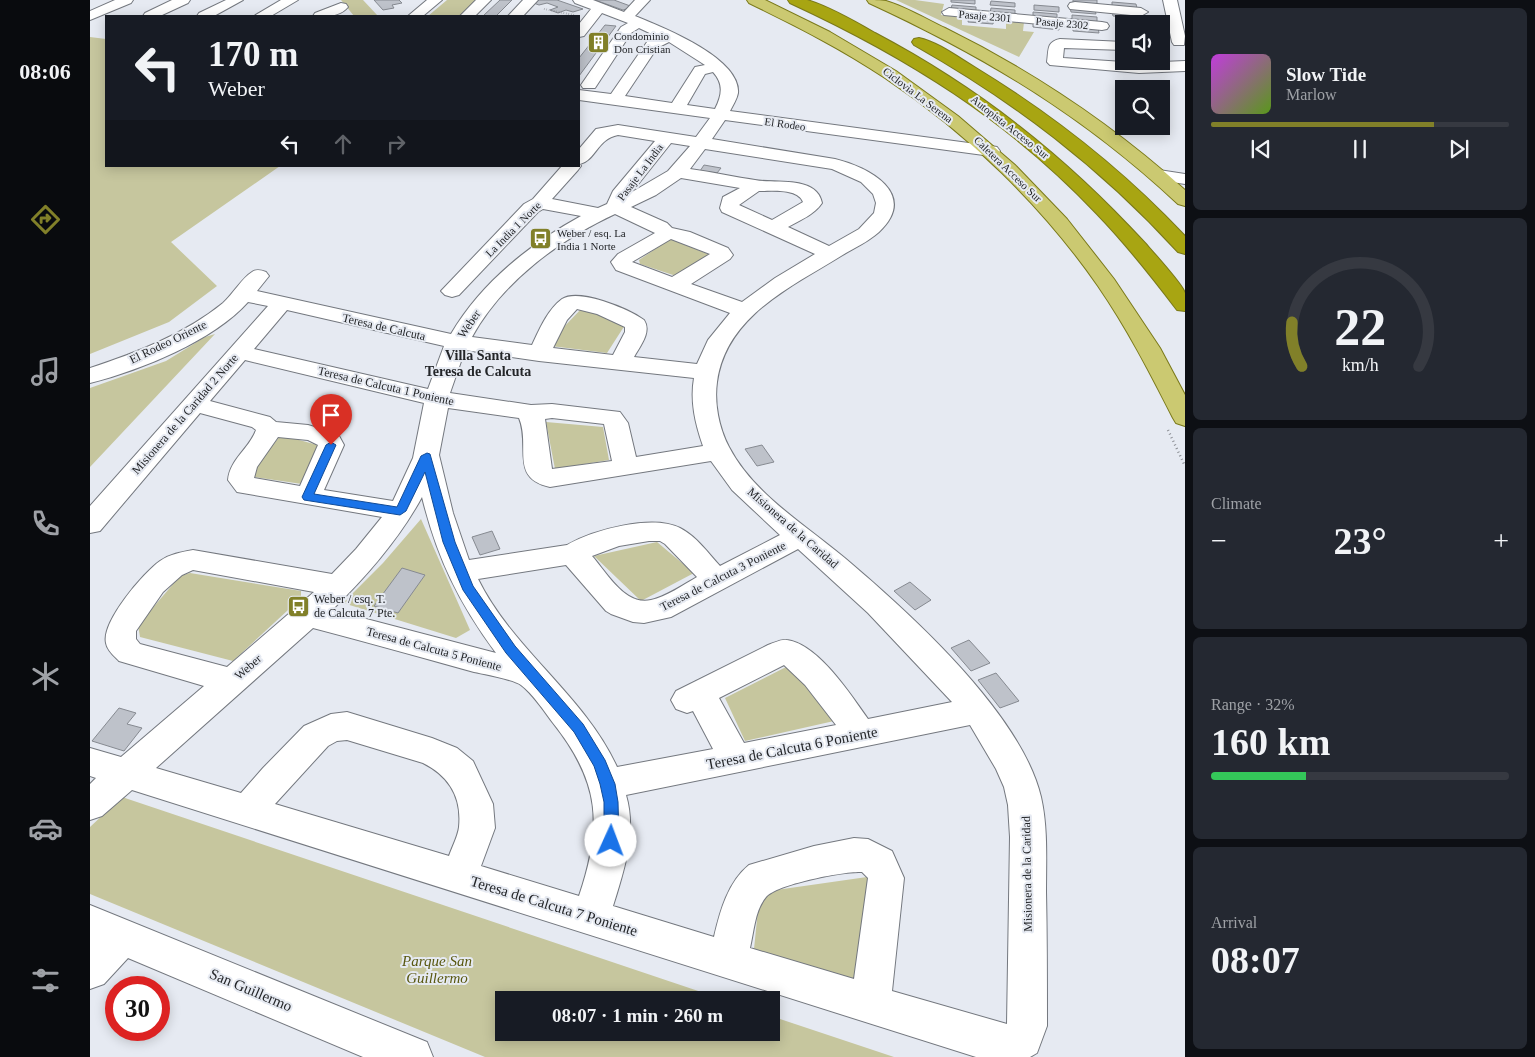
<!DOCTYPE html>
<meta charset="utf-8">
<style>
body{margin:0;font-family:"Times New Roman",serif;background:#242831;color:#f1f3f6;height:100vh;display:flex;flex-direction:column;font-size:19px;white-space:nowrap}
*{box-sizing:border-box;margin:0}
p{font-size:16px;color:#9ea1a6}
.icon{flex:none;width:28px;height:28px;fill:none;stroke:currentColor;stroke-width:2;stroke-linecap:round;stroke-linejoin:round}
.map{position:relative;flex:1;overflow:hidden}
.sheet{display:flex;flex-direction:column;gap:8px;padding:8px;background:#0d0f14;width:350px}
.sheet>*{flex:none}
.top-card{position:absolute;left:15px;top:15px;width:475px;height:152px;border-radius:0px;box-shadow:0 2px 12px #0003;background:#171b24;color:#f1f3f6;overflow:hidden}
.buttons{position:absolute;left:1025px;top:15px;display:grid;gap:10px}
.buttons a{display:grid;place-items:center;width:55px;height:55px;border-radius:0px;background:#171b24;box-shadow:0 2px 12px #0003;font-size:25px}
.speed{position:absolute;left:15px;top:976px;display:flex;gap:10px;font-size:25px;font-weight:700;text-align:center}
.speed>*{display:grid;place-content:center;width:65px;height:65px;border-radius:50%;background:#171b24;box-shadow:0 2px 12px #0003;line-height:1}
.speed .limit{border:8px solid #d22;background:#fff;color:#111}
.pin{position:absolute;display:grid;place-items:center;width:42px;height:42px;color:#fff;margin:-51px -21px;border-radius:50% 50% 50% 0;rotate:-45deg;box-shadow:0 0 5px #0007}
.pin .icon{rotate:45deg}
.me{position:absolute;width:55px;margin:-28px;rotate:2deg;stroke-linejoin:round;filter:drop-shadow(0 0 4px #0008)}
.turn{display:flex;align-items:center;gap:18px;height:105px;padding:0 20px;font-size:22px}
.turn .icon{width:65px;height:65px;stroke-width:2.5}
.turn b{display:block;font-size:35px;line-height:42px}
.lanes{display:flex;align-items:center;height:48px;padding:0 20px;background:#0003;justify-content:center;gap:25px;direction:ltr}
.lanes .off{opacity:.35}
.big{font-size:38px;font-weight:600;line-height:1.1}
.sheet .tile{flex:1;display:flex;flex-direction:column;justify-content:center;gap:8px;min-width:0;padding:0 18px;border-radius:8px;background:#242831}
.sheet .dial{align-items:center;gap:0}
.dial svg{height:130px;overflow:visible;fill:none;stroke:#363941;stroke-width:7;stroke-linecap:round;text-anchor:middle}
.dial text{fill:#f1f3f6;stroke:none}
.song{display:flex;align-items:center;gap:15px}
.cover{width:60px;height:60px;border-radius:8px;background:linear-gradient(135deg,hsl(290 70% 55%),hsl(90 70% 35%))}
.played{height:5px;border-radius:2px;background:linear-gradient(90deg,#818029 75%,#363941 75%)}
.keys{display:flex;justify-content:space-around;direction:ltr}
.heat{display:flex;justify-content:space-between;align-items:center;font-size:28px;direction:ltr}
.charge{height:8px;border-radius:4px;background:linear-gradient(90deg,#34c759 32%,#363941 0)}
.trip{position:absolute;left:405px;top:991px;width:285px;height:50px;border-radius:0px;background:#171b24;box-shadow:0 2px 12px #0003;font-weight:600;line-height:50px;text-align:center}
main{display:flex;flex:1;min-height:0}
.menu{display:flex;flex-direction:column;width:90px;justify-content:space-around;align-items:center;background:#090b0e;color:#9ea1a6}
.menu .icon{width:35px;height:35px}
.menu .on{color:#818029}
.menu b{font-size:22px;color:#f1f3f6}
.map>svg:first-child{display:block}
.green{fill:#c6c69e}
.building{fill:#bec2ca;stroke:#868a91}
.lines{fill:none;stroke-linecap:round;stroke-linejoin:round}
.minor-casing{stroke:#74787f;stroke-width:2}
.major-casing{stroke:#7a791a;stroke-width:2}
.highway-casing{stroke:#7a791a;stroke-width:2}
.path-far1{stroke:#8c8f95;stroke-width:2;stroke-dasharray:0.5 2;stroke-linecap:butt}
.path{stroke:#8c8f95;stroke-width:2.5;stroke-dasharray:1 3;stroke-linecap:butt}
.minor{fill:#fff;fill-rule:evenodd}
.major{fill:#cbc971;fill-rule:evenodd}
.highway{fill:#a8a512;fill-rule:evenodd}
.route{fill:#1a73e8;stroke:#114b97}
.labels{text-anchor:middle;dominant-baseline:central;stroke-width:4;stroke-linejoin:round;paint-order:stroke}
.far-street-label{font-size:11px;fill:#242629;stroke:#e6eaf2}
.far-poi-label{font-size:11px;fill:#242629;stroke:#e6eaf2;text-anchor:start}
.street-label{font-size:12px;fill:#242629;stroke:#e6eaf2}
.poi-label{font-size:12px;fill:#242629;stroke:#e6eaf2;text-anchor:start}
.neighbourhood-label{font-size:14px;font-weight:bold;fill:#242629;stroke:#e6eaf2}
.near-street-label{font-size:15px;fill:#242629;stroke:#e6eaf2}
.near-park-label{font-size:15px;font-style:italic;fill:#58570f;stroke:#e6eaf2}
</style>
<main>
<nav class="menu">
<b>08:06</b>
<svg class="icon on" aria-label="directions" viewBox="0 0 24 24"><path d="M12 3l9 9-9 9-9-9zM9 14v-3h6M13 9l2 2-2 2"/></svg>
<svg class="icon" aria-label="music" viewBox="0 0 24 24"><path d="M9 18V5l10-2v13"/><circle cx="6" cy="18" r="3"/><circle cx="16" cy="16" r="3"/></svg>
<svg class="icon" aria-label="phone" viewBox="0 0 24 24"><path d="M5 4h4l2 5-3 2q2 4 5 5l2-3 5 2v4C11 20 4 13 5 4z"/></svg>
<svg class="icon" aria-label="climate" viewBox="0 0 24 24"><path d="M12 3v18M4 7l16 10M4 17L20 7"/></svg>
<svg class="icon" aria-label="car" viewBox="0 0 24 24"><path d="M5 17H2v-5l4-1 3-4h7l3 4 3 1v5h-3M9 17h6M6 11h13"/><circle cx="7" cy="17" r="2"/><circle cx="17" cy="17" r="2"/></svg>
<svg class="icon" aria-label="filters" viewBox="0 0 24 24"><path d="M4 7h16M4 17h16"/><circle cx="9" cy="7" r="2"/><circle cx="15" cy="17" r="2"/></svg>
</nav>
<div class="map">
<svg width="1095" height="1057" viewBox="0 0 1095 1057">
<rect width="100%" height="100%" fill="#e6eaf2"/>
<path class="green" d="M251,0H273L288,16H264Z
M357,0H389L372,16H338Z
M806,0H825L854,4L851,15L872,17V25L916,29V21L934,22L933,31L944,32L929,57Z
M0,37L16,39V166H190L81,242L127,286L79,322L0,354Z
M580,239L623,256L586,276L550,264L549,260Z
M492,308L535,325L517,353L461,346L471,330Z
M125,334L0,467V388L76,361L115,337Z
M456,422L513,427L519,460L465,469Z
M191,435L231,446L212,484L158,476Z
M331,519L380,630L366,638L253,603L293,563Z
M567,542L604,573L551,601L504,556Z
M100,573L211,591V598L143,661L50,637L48,625L90,576Z
M700,665L744,721L655,741L635,698Z
M32,797L635,1000H414V1032H681V1016L804,1057H395L0,894V827Z
M784,876L774,984L664,949L669,900L679,891Z"/>
<path class="building" d="M284,0H309L312,3L302,5L304,8L293,10Z
M410,0H422L406,16H393Z
M449,0H467L493,9L483,12L476,10L468,13L460,10L468,7L457,3L449,5L441,2Z
M505,0H524L543,7L533,10Z
M861,0H885V4L861,2Z
M983,0H1007V5L983,3Z
M901,1L925,3V7L900,5Z
M1022,2L1046,4L1047,8L1022,6Z
M862,5L886,7V11L861,9Z
M944,5L969,7V12L944,10Z
M980,7L1005,10L1006,14L981,12Z
M901,8L925,10V15L900,13Z
M1022,11L1047,14L1048,18L1023,16Z
M943,12L967,14V19L943,17Z
M982,15L1007,17V22L982,20Z
M879,17L904,19L903,24L878,22Z
M943,22L969,25V30L943,27Z
M515,25L526,26L489,76V58Z
M983,26L1008,28L1009,33L983,31Z
M614,165L631,168L627,173L610,171Z
M672,445L684,462L667,466L655,449Z
M402,531L410,549L390,555L382,537Z
M312,568L335,575L308,613L284,606Z
M820,582L841,600L825,610L804,591Z
M879,640L900,663L881,671L861,648Z
M906,673L929,701L910,708L888,680Z
M29,708L46,713L37,724L52,728L34,751L2,741Z"/>
<g class="lines">
<defs>
<path id="minor" d="M25,0H43L41,3L0,20V11Z
M82,0H100L98,3L70,16H53L55,13Z
M136,0H153L124,16H107L109,13Z
M191,0H208L181,16H164Z
M337,0H352L333,16H318Z
M386,0H401L385,16H370Z
M433,0H448L433,16H418Z
M483,0H503L534,12L545,0H560L545,16C572,27 651,58 648,93C647,99 643,105 640,111L901,146L907,147L910,151L907,155L901,156L635,120L622,139L745,159C779,167 829,194 789,232C778,242 764,248 751,256C701,287 636,316 627,382C624,403 629,428 639,447C665,497 721,528 763,565C825,618 932,716 951,797C958,828 956,860 956,892C957,936 957,981 957,1026L947,1053L940,1057H886L42,790L12,816L0,820V784L6,778L0,776V748L31,757L114,686L29,661C24,656 17,650 16,643C11,622 54,572 70,561C80,554 92,552 103,550L242,574L266,549L292,517L147,492L138,480C140,459 159,449 166,430L162,427L110,413L10,531L0,533V506L178,306L158,302C123,341 51,370 0,383V368C46,353 95,334 133,303C143,294 152,278 162,272C166,269 171,270 176,272L179,276L167,291L361,334C391,283 440,244 491,216L453,209L448,212L369,295L362,297L355,295L351,291L434,204L443,199L472,166H489V149L506,129L528,125L606,137L620,118L489,100V90L521,94L557,42L568,37L549,28L541,33L505,88H493L491,85L531,27L538,23L512,13L494,36L489,37V24L501,9L485,3ZM579,42L615,65L605,67L582,103L535,96L567,48ZM623,72C634,84 632,95 625,109L597,105L615,74ZM528,135L565,141L523,191L517,204L508,208L462,199L488,170L491,166L490,164C506,160 507,139 528,135ZM581,143L600,146L578,171L542,192ZM615,149L742,169L771,182L783,194L786,203L784,213L769,229L739,246L698,227C710,220 724,215 732,203C727,175 684,184 665,180C644,177 622,172 600,169ZM591,178L650,188L633,197L630,208L632,212L725,254L685,278L652,302L601,284L640,259L643,255L638,248L600,232L582,228L577,223L541,207L566,195ZM669,191C681,191 708,188 713,202L682,220L649,205ZM525,214L565,233L528,254L521,262L526,270L640,313L618,340L607,364L544,357C550,346 562,332 554,320C539,309 489,288 472,299C458,309 449,330 442,345L382,337C412,282 469,240 525,214ZM581,239L620,254L582,277L542,262ZM487,309L507,314L535,327V332L523,355L463,348L477,320ZM197,310L354,346L338,389L164,349ZM375,350L449,361L604,378C600,401 605,423 613,446L546,457L538,423L530,412L462,404L441,405L360,393ZM155,360L334,403L323,458L303,501L234,490L254,445L248,434L218,425L186,422L180,417L120,401ZM358,408L429,418C441,446 419,478 460,487L621,461L642,490L690,535L630,566C618,553 606,536 590,528C562,514 503,530 477,545L379,560L363,513L349,455ZM462,418L514,424L522,461L462,469L455,419ZM188,437L218,440L228,445L210,486L164,478L167,467ZM332,497C347,558 369,603 406,653L242,610C277,576 309,539 332,497ZM559,541H570L575,544L607,577C593,585 576,597 561,600C535,606 517,573 502,556L529,546ZM708,549L778,613L862,702L778,719C761,695 728,644 697,640C691,639 684,643 678,645L586,691L581,700L586,709L597,713L603,711L623,749L527,767C494,695 423,650 388,579L476,565L516,611L521,614L543,622L554,623L581,617ZM103,570L224,592L137,667L50,644L46,639V631L73,592L92,575ZM223,628C277,642 330,657 384,672C394,674 425,680 431,685C443,694 454,711 463,723C510,782 513,825 489,896L391,866L405,828L403,804L383,761L367,748L342,738L257,712L241,714L214,726L173,768L151,793L66,768ZM694,665L715,685L746,725L654,743L629,698ZM880,725L906,769L914,787L918,805L920,837L917,1024L802,991L814,878L802,851L778,839L764,838L724,846L659,865C638,882 630,911 624,937L523,906C534,871 547,832 536,795ZM257,740L333,763C359,776 372,797 369,827C368,836 362,847 359,856L185,804L238,746L247,741ZM772,872L778,878L764,979L660,948C664,931 665,910 676,897C687,884 755,871 772,872Z
M1073,0H1087L1095,36L1094,45H1084L1082,42Z
M985,2L1051,8L1058,12L1051,16L980,9L978,6L980,3Z
M251,3L256,4L258,7C250,17 235,17 223,16L225,13Z
M859,8L1012,22L1017,23L1019,26L1017,29L1012,30L854,15L852,12Z
M970,39L1034,42V50L974,48L973,58L1049,63L1095,61V71L1049,73L960,65L957,62C959,50 956,42 970,39Z
M1069,170L1095,174V184L1063,179L1060,175L1063,171Z
M0,905L337,1042L343,1057H273L38,958L14,984L0,989Z"/>
<path id="major" d="M657,0H675L740,32L806,71L868,116L925,165L977,219L1024,279L1070,348L1095,395V426L1086,423L1083,418C1060,373 1037,328 1008,286C952,205 877,133 795,78C752,49 706,26 659,3Z
M777,0C783,0 791,0 796,1C816,7 836,19 855,28C942,71 1023,125 1095,190V206L1088,204C994,116 896,57 779,3Z"/>
<path id="highway" d="M698,0C704,0 712,0 717,0C738,6 766,22 785,33C889,88 975,156 1055,243C1062,251 1093,285 1095,293C1095,298 1095,306 1095,311L1087,310C1062,277 1036,244 1007,214C918,120 817,57 700,3Z
M829,38C848,42 869,58 886,68C963,115 1033,170 1095,236V254L1088,252C1010,167 925,102 824,45L822,42L824,39Z"/>
</defs>
<use href="#minor" class="minor-casing"/>
<use href="#major" class="major-casing"/>
<use href="#highway" class="highway-casing"/>
<path class="path-far1" d="M454,9L484,15"/>
<path class="path" d="M1078,430L1095,466"/>
<use href="#minor" class="minor"/>
<use href="#major" class="major"/>
<use href="#highway" class="highway"/>
</g>
<path class="route" d="M241,442L246,445L224,494L307,507L331,456L337,453L340,454L365,542L383,586L425,646L493,724L515,760L525,784L528,802L529,841L526,846L521,848L516,846L514,841V802L510,784L504,766L484,732L416,653L373,590L353,542L335,472L316,511L310,515L214,500L212,497L236,445Z"/>
<defs>
<symbol id="building-square" viewBox="-11 -11 22 22"><rect x="-9" y="-9" width="18" height="18" rx="4" fill="#818029" stroke="#e6eaf2"/><path d="M-4-6H4V6H1V3H-1V6H-4ZM-2.5-4.3h1.7v1.8h-1.7ZM.8-4.3h1.7v1.8H.8ZM-2.5-1h1.7V.8h-1.7ZM.8-1h1.7V.8H.8Z" fill="#fff"/></symbol>
<symbol id="bus-square" viewBox="-11 -11 22 22"><rect x="-9" y="-9" width="18" height="18" rx="4" fill="#818029" stroke="#e6eaf2"/><path d="M-5-6H5V4H4V6H2V4H-2V6H-4V4H-5ZM-3.5-4V0h7V-4ZM-3.5 1.2v1.5H-2V1.2ZM2 1.2v1.5H3.5V1.2Z" fill="#fff"/></symbol>
</defs>
<g fill-rule="evenodd">
<use href="#building-square" x="496" y="30" width="25" height="25"/>
<use href="#bus-square" x="438" y="226" width="25" height="25"/>
<use href="#bus-square" x="196" y="594" width="25" height="25"/>
</g>
<g class="labels">
<g class="far-street-label">
<text transform="translate(895 16) rotate(5)">Pasaje 2301</text>
<text transform="translate(972 23) rotate(5)">Pasaje 2302</text>
<text transform="translate(828 95) rotate(37)">Ciclovìa La Serena</text>
<text transform="translate(695 124) rotate(8)">El Rodeo</text>
<text transform="translate(920 127) rotate(38)">Autopista Acceso Sur</text>
<text transform="translate(918 169) rotate(44)">Caletera Acceso Sur</text>
<text transform="translate(550 172) rotate(-53)">Pasaje La India</text>
<text transform="translate(423 229) rotate(-45)">La India 1 Norte</text>
</g>
<g class="far-poi-label">
<text x="524" y="36">Condominio<tspan x="524" dy="13">Don Cristian</tspan></text>
<text x="467" y="233">Weber / esq. La<tspan x="467" dy="13">India 1 Norte</tspan></text>
</g>
<g class="street-label">
<text transform="translate(379 324) rotate(-56)">Weber</text>
<text transform="translate(294 327) rotate(13)">Teresa de Calcuta</text>
<text transform="translate(78 342) rotate(-26)">El Rodeo Oriente</text>
<text transform="translate(296 386) rotate(13)">Teresa de Calcuta 1 Poniente</text>
<text transform="translate(95 414) rotate(-49)">Misionera de la Caridad 2 Norte</text>
<text transform="translate(703 528) rotate(41)">Misionera de la Caridad</text>
<text transform="translate(633 576) rotate(-27)">Teresa de Calcuta 3 Poniente</text>
<text transform="translate(344 649) rotate(15)">Teresa de Calcuta 5 Poniente</text>
<text transform="translate(158 667) rotate(-41)">Weber</text>
<text transform="translate(937 874) rotate(-91)">Misionera de la Caridad</text>
</g>
<g class="poi-label">
<text x="224" y="599">Weber / esq. T.<tspan x="224" dy="14">de Calcuta 7 Pte.</tspan></text>
</g>
<g class="neighbourhood-label">
<text x="388" y="355">Villa Santa<tspan x="388" dy="16">Teresa de Calcuta</tspan></text>
</g>
<g class="near-street-label">
<text transform="translate(702 748) rotate(-11)">Teresa de Calcuta 6 Poniente</text>
<text transform="translate(464 906) rotate(17)">Teresa de Calcuta 7 Poniente</text>
<text transform="translate(161 990) rotate(23)">San Guillermo</text>
</g>
<g class="near-park-label">
<text x="347" y="961">Parque San<tspan x="347" dy="17">Guillermo</tspan></text>
</g>
</g>
</svg>
<div class="buttons">
<a><svg class="icon" aria-label="sound" viewBox="0 0 24 24"><path d="M4 9h4l5-4v14l-5-4H4zM17 9q2 3 0 6"/></svg></a>
<a><svg class="icon" aria-label="search" viewBox="0 0 24 24"><circle cx="10" cy="10" r="6"/><path d="M15 15l6 6"/></svg></a>
</div>
<div class="speed"><div class="limit">30</div></div>
<div class="pin" style="left:241px;top:445px;background:#d93025"><svg class="icon" aria-label="arrive" viewBox="0 0 24 24"><path d="M6 21V4h12l-3 4 3 4H6"/></svg></div>
<svg class="me" style="left:521px;top:841px" viewBox="-20 -20 40 40"><circle r="19" fill="#fff"/><path d="M0-13L10 11 0 6-10 11z" fill="#1a73e8"/></svg>
<div class="trip">08:07 · 1 min · 260 m</div>
<div class="top-card">
<div class="turn"><svg class="icon" aria-label="left" viewBox="0 0 24 24"><path d="M17 20v-9H6M10 6l-5 5 5 5"/></svg><div><b>170 m</b>Weber</div></div>
<div class="lanes"><svg class="icon" aria-label="left" viewBox="0 0 24 24"><path d="M17 20v-9H6M10 6l-5 5 5 5"/></svg><svg class="icon off" aria-label="ahead" viewBox="0 0 24 24"><path d="M12 20V5M6 11l6-6 6 6"/></svg><svg class="icon off" aria-label="right" viewBox="0 0 24 24"><path d="M7 20v-9h11M14 6l5 5-5 5"/></svg></div>
</div>
</div>
<section class="sheet">
<div class="tile">
<div class="song"><i class="cover"></i><div><b>Slow Tide</b><p>Marlow</p></div></div>
<div class="played"></div>
<div class="keys"><svg class="icon" aria-label="previous" viewBox="0 0 24 24"><path d="M18 5L8 12l10 7zM5 5v14"/></svg><svg class="icon" aria-label="pause" viewBox="0 0 24 24"><path d="M8 5v14M16 5v14"/></svg><svg class="icon" aria-label="next" viewBox="0 0 24 24"><path d="M6 5l10 7-10 7zM19 5v14"/></svg></div>
</div>
<div class="tile dial"><svg viewBox="0 0 100 80">
<path d="M14 69A42 42 0 1 1 86 69"/>
<path d="M14 69A42 42 0 0 1 8 42" stroke="#818029"/>
<text x="50" y="56" font-size="32" font-weight="700">22</text>
<text x="50" y="72" font-size="11">km/h</text>
</svg></div>
<div class="tile"><p>Climate</p>
<div class="heat"><a>−</a><b class="big">23°</b><a>+</a></div>
</div>
<div class="tile"><p>Range · 32%</p><b class="big">160 km</b><div class="charge"></div></div>
<div class="tile"><p>Arrival</p><b class="big">08:07</b></div>
</section>
</main>
